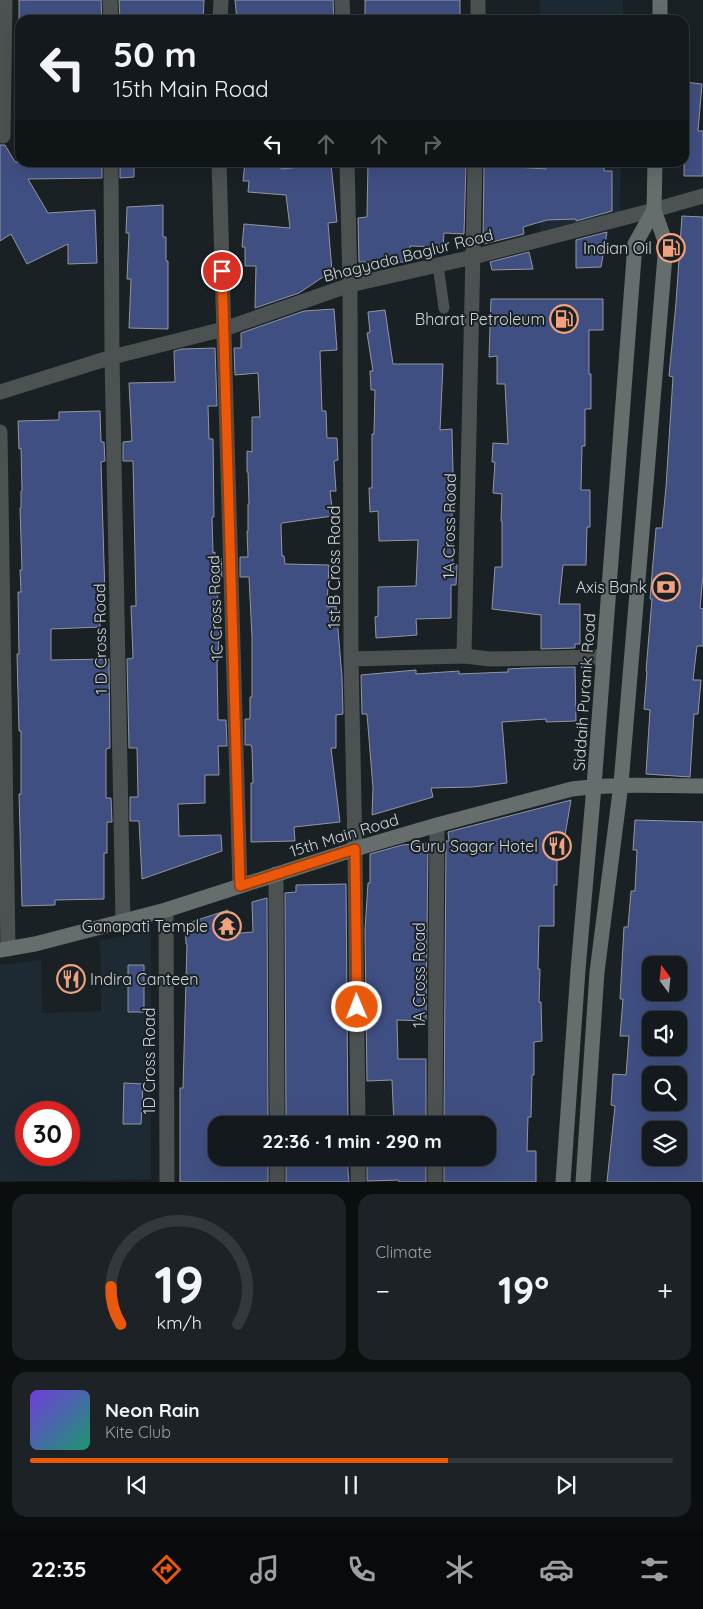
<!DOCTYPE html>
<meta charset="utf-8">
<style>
body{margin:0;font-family:Quicksand,sans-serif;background:#1c2225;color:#f1f3f6;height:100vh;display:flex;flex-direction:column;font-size:19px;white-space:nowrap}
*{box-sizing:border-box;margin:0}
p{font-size:16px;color:#9da0a3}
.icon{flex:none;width:28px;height:28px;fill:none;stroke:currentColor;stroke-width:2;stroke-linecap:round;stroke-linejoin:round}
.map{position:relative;height:1182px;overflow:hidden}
.side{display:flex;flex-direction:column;gap:12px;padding:12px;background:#0a0e0f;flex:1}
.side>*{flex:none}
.hud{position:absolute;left:15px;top:15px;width:674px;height:152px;border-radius:15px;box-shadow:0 5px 20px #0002,0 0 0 1px #32383b;background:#13191c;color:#f1f3f6;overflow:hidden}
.needle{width:32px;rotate:345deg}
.fabs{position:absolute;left:642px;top:956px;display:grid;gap:10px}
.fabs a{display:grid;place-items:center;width:45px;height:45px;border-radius:10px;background:#13191c;box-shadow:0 5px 20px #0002,0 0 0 1px #32383b;font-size:25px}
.speed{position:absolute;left:15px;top:1101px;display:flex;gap:10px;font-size:25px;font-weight:700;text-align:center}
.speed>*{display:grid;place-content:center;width:65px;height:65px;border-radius:50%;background:#13191c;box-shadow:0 5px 20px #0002,0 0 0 1px #32383b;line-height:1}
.speed .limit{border:8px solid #d22;background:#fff;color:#111}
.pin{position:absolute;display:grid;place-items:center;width:42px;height:42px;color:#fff;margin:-21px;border:2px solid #fff;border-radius:50%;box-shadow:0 1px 5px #0007}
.me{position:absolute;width:55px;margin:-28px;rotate:359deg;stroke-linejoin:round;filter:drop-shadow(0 0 4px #0008)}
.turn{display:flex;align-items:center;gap:18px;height:105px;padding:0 15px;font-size:22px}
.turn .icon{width:65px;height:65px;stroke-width:2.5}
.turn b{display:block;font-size:35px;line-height:42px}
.lanes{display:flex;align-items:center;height:48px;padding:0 15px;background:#0003;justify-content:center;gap:25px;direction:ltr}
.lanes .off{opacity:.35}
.big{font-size:38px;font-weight:800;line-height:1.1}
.side .widget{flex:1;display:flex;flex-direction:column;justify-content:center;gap:8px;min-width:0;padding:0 18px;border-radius:15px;background:#1c2225}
.side .dial{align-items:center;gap:0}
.dial svg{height:130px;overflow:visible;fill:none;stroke:#32383b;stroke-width:7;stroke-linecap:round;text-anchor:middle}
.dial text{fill:#f1f3f6;stroke:none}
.song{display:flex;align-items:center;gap:15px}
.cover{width:60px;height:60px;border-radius:8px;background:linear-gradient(135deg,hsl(260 70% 55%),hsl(160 70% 35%))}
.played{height:5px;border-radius:2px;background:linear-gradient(90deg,#ea580c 65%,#32383b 65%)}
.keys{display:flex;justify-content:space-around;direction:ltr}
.heat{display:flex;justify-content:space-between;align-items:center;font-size:28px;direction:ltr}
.side .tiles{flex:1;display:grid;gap:12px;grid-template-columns:1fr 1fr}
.widget:last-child{grid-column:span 2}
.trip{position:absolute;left:208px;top:1116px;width:288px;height:50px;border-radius:15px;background:#13191c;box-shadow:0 5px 20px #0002,0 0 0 1px #32383b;font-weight:800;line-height:50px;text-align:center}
.menu{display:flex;height:80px;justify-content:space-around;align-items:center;background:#080a0b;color:#9da0a3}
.menu .icon{width:35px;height:35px}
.menu .on{color:#ea580c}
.menu b{font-size:22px;color:#f1f3f6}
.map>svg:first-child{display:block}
.built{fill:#1d2a33;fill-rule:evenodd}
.building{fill:#404f82;stroke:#93969f;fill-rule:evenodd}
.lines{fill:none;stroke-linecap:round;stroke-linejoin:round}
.lane{stroke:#4c5151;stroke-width:11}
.street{stroke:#4c5151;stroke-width:15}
.secondary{stroke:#656d6d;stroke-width:15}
.route-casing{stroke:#983908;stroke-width:12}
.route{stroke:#ea580c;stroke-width:9}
.labels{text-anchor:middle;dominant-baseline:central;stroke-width:4;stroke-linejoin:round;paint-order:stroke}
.poi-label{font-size:16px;fill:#cfd4d7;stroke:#192125;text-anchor:end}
.street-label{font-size:16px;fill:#cfd4d7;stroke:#192125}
</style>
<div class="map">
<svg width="703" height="1182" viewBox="0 0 703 1182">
<rect width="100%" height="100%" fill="#192125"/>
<path class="built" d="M540,0H623V20H540Z
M540,163H621L620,213L540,232Z
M151,930V1179L70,1181H0V965L41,960L42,1013L101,1011L100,941ZM26,1112H69V1155H26Z"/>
<path class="building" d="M19,0H101L102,20H19Z
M119,0H204L203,20H120Z
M235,0H333L334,20H237Z
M365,0H460V20H365Z
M684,82L702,84L698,131H703V176H684Z
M0,145H5L15,162H102V178L28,179L48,213L95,210L97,263L68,264V244L27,264L11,234L0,241Z
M120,162H134V177L120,178Z
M245,162H281V169L331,164L337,222L328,223L332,271L299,293L255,308L256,266H245V247H242L244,224L290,228L286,195L248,192L249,181H243Z
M368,162H458L466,164L464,234L444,233L443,247L410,246V262H359L358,218L367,217Z
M546,162H604V171H612V211L576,221V219L547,220L523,227L524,234L484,244L483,241L484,165L546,169Z
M163,205V237H166V261H168V329L129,328L131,279H127L129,233H126L127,207Z
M682,216L703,217V575L700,608L703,609V646H697L693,680H701L698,714H694L690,777L646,774L650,710L644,709L647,671H646L652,599H650L653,562L656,528H662L666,487L673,377L669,376L676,303Z
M607,232L601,267L576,268V240Z
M529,252L533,269L492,270L490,262Z
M491,299H603V330H589V374H591V409H585V446H582L581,490H590V527H587L586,565H563L559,604H580V644H575V648L541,649V615L492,609L495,567H502V521H501L502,494L493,493L495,462H492L493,443L508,444L505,384H497V356L489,357Z
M334,309L337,350L320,351L322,411H326L327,438H337L338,460L334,461L336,491H330L333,516L282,523L281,525L282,556H284L285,564L329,565L327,607L336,606L342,677L343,714L336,715V748H331L340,822L294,827L295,841L251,842V783H253L252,748L251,745H245V719H250V697H252V637L249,577H240V557H248L247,531H248V504H249L248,472H247V451L252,452V417H260L258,373L235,375L234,348H241V333L304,311Z
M385,310L393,364H443L440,430L452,429L454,513H452L453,564L457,565L456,585H451V618L416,619L417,635L376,638L375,617L378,616V587L416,586L418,540L379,541L378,511L370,512L369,488H372V434H374L375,390H371L370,371H373L367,333L370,332L368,312Z
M215,348L217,406H208L209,439H213L214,517H212L213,553L215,552V558H221L222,577L217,578L219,633L218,661H217L218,720H226L227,746H218L219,775H205V803L178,804L179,836L221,835L222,851L142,879L139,821H130V797H138L137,748H129L127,659L133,658L131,606H136L133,461H123V442L132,441L129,383L175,382L174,351L182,349Z
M100,411L101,442H104L105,461L101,462L105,596L99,597L100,627L51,629V660L109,659L110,748L106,749V798H111L112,822H107V853H104V899L55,900V905L22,906L19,794H21V731H19L17,654H19L18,592H21L20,570H22L20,508H21V491H22L21,448L19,449L18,421L59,420V412Z
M575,667L576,721L546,722V719L502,722L507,783L472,787L431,788L433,797L372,815L373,788L367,714H362L361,675L416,670V674L459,671V674L508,672V669L526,668Z
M571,800L563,847L557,846V885H554V926H539L538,969H540L539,1002H541L542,1041L534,1042V1075H532L531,1117H528L527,1151H536V1182H444V1160L486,1158V1125H444L446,841H449L448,832Z
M635,820L703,822V1182H607L615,1106L611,1105L613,1074L626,1075L629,1036H620L623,999H620L624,927H628L631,891H635L637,850H633ZM651,965H679V992H651ZM651,1020H679V1048H651ZM651,1075H679V1102H651ZM651,1130H679V1158H651Z
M428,843L426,1021L397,1020L398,1059H426V1125H394L392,1080L367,1081L365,930L368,883H370V854L402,845Z
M346,884L348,1125H286L285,893L296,892V885Z
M267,898L268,1125H216V1158H268V1182H180V1088H183L187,944H186L185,924L228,910L230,934L253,932L252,902Z
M128,965H144V1012H128Z
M124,1083L143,1084L141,1124H123Z
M286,1158H347L349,1182H286Z
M398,1158H423V1160H426V1182H399V1180L367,1181V1161L398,1160Z"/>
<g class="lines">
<path class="lane" d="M438,265L444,308"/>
<path class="street" d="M110,0L111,20
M342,0L343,20
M220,20L221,0
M478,20V0
M3,136L5,0
M111,162L112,357L123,921
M219,162L240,886
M347,162L350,285L351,659L355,849L358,1125
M475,162L464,656L490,659L603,657
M0,392L112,357L224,329L350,285L473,257L654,210L703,196
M0,432L8,949
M351,659L464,656
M276,874L277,1125
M166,910L167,1182
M435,1125L437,825
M277,1158V1182
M358,1158V1182
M435,1182V1158"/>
<path class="secondary" d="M660,20V0
M0,950L35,944L166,910L355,849L437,825L572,789C616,783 659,786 703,786
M563,1182L578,970L594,786L635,244L654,210
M583,1182L597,972L621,784L666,244L654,210L655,162"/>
</g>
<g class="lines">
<defs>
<path id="route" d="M222,271L240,886L355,849L357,1007"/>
</defs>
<use href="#route" class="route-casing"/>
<use href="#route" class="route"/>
</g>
<defs>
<symbol id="fuel-ring" viewBox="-11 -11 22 22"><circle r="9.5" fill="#192125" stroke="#f1a17d" stroke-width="1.5"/><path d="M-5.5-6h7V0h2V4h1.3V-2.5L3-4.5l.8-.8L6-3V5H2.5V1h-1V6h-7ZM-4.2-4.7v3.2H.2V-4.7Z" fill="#f1a17d"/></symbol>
<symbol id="bank-ring" viewBox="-11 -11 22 22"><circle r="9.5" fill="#192125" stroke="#f1a17d" stroke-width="1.5"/><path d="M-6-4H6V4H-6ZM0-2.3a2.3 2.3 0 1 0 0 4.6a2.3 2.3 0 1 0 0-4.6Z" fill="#f1a17d"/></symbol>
<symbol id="restaurant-ring" viewBox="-11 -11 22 22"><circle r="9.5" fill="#192125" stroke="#f1a17d" stroke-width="1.5"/><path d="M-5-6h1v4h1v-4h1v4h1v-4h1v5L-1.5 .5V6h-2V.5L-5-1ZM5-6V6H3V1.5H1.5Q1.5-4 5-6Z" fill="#f1a17d"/></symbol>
<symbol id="temple-ring" viewBox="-11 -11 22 22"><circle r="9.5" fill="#192125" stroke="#f1a17d" stroke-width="1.5"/><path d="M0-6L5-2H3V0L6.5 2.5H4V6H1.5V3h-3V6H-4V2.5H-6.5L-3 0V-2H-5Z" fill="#f1a17d"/></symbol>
</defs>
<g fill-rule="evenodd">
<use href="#fuel-ring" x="655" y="232" width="32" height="32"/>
<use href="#fuel-ring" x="548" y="303" width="32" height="32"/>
<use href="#bank-ring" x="650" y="571" width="32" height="32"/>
<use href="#restaurant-ring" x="541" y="830" width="32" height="32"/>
<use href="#temple-ring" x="211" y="910" width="32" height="32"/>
<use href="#restaurant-ring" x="55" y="963" width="32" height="32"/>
</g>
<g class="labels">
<g class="poi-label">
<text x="652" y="248">Indian Oil</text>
<text x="545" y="319">Bharat Petroleum</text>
<text x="647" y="587">Axis Bank</text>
<text x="538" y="846">Guru Sagar Hotel</text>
<text x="208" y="926">Ganapati Temple</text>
<text x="90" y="979" text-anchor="start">Indira Canteen</text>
</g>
<g class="street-label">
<text transform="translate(408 255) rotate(-14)">Bhagyada Baglur Road</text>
<text transform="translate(449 526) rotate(-89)">1A Cross Road</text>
<text transform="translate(334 567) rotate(-90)">1st B Cross Road</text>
<text transform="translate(215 608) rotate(-92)">1C Cross Road</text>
<text transform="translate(100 639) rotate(-91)">1 D Cross Road</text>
<text transform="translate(584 692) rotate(-86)">Siddaih Puranik Road</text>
<text transform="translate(344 835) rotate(-17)">15th Main Road</text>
<text transform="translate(419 975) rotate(-90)">1A Cross Road</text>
<text transform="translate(149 1061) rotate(-90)">1D Cross Road</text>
</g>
</g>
</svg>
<div class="fabs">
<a><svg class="needle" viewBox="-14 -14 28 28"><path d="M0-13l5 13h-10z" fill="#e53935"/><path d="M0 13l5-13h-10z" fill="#9da0a3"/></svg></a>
<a><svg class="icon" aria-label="sound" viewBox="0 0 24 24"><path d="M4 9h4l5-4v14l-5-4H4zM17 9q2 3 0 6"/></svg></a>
<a><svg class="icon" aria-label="search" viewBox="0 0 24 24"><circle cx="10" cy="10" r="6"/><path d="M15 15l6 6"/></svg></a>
<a><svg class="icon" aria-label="layers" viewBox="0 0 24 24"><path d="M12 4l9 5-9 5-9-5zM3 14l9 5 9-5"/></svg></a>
</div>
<div class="speed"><div class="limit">30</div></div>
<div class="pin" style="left:222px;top:271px;background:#d93025"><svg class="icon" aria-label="arrive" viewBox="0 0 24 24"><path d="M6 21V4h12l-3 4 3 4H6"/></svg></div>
<svg class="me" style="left:357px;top:1007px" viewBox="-20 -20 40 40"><circle r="17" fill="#ea580c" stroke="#fff" stroke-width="3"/><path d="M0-11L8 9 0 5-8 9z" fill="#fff"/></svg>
<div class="trip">22:36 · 1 min · 290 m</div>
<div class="hud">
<div class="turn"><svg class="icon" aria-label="left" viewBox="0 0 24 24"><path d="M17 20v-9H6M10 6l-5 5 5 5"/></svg><div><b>50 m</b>15th Main Road</div></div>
<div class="lanes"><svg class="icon" aria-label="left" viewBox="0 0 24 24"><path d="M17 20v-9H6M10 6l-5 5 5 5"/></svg><svg class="icon off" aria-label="ahead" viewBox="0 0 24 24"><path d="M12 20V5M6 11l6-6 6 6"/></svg><svg class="icon off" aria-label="ahead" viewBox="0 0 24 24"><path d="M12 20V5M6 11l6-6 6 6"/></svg><svg class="icon off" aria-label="right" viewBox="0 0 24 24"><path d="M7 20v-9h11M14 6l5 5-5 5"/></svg></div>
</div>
</div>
<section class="side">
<div class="tiles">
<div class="widget dial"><svg viewBox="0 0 100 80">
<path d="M14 69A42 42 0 1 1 86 69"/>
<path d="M14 69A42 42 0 0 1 8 46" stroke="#ea580c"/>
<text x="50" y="56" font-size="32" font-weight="700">19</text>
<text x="50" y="72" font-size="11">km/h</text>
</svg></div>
<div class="widget"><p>Climate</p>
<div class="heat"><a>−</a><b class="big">19°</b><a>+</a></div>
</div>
<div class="widget">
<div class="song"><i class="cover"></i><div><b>Neon Rain</b><p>Kite Club</p></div></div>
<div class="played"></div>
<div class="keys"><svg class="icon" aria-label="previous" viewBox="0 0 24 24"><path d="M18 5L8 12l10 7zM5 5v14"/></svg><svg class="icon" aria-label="pause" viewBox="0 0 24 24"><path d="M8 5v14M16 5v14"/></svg><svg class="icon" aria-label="next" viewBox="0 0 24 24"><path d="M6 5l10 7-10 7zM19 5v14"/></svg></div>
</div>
</div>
</section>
<nav class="menu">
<b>22:35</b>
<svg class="icon on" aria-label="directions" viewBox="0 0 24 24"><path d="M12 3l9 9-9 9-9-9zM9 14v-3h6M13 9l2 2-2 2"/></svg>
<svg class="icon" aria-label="music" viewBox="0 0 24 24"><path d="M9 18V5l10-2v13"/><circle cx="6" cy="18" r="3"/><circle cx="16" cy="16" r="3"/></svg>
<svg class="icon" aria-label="phone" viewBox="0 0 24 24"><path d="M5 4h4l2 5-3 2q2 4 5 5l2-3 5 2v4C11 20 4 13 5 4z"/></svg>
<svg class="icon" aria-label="climate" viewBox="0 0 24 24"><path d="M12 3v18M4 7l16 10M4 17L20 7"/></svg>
<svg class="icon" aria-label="car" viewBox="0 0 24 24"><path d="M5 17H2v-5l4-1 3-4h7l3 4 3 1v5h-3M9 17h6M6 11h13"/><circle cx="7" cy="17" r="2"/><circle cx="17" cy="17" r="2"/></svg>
<svg class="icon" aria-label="filters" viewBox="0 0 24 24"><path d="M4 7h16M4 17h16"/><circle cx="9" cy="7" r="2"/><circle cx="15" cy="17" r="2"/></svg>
</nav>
